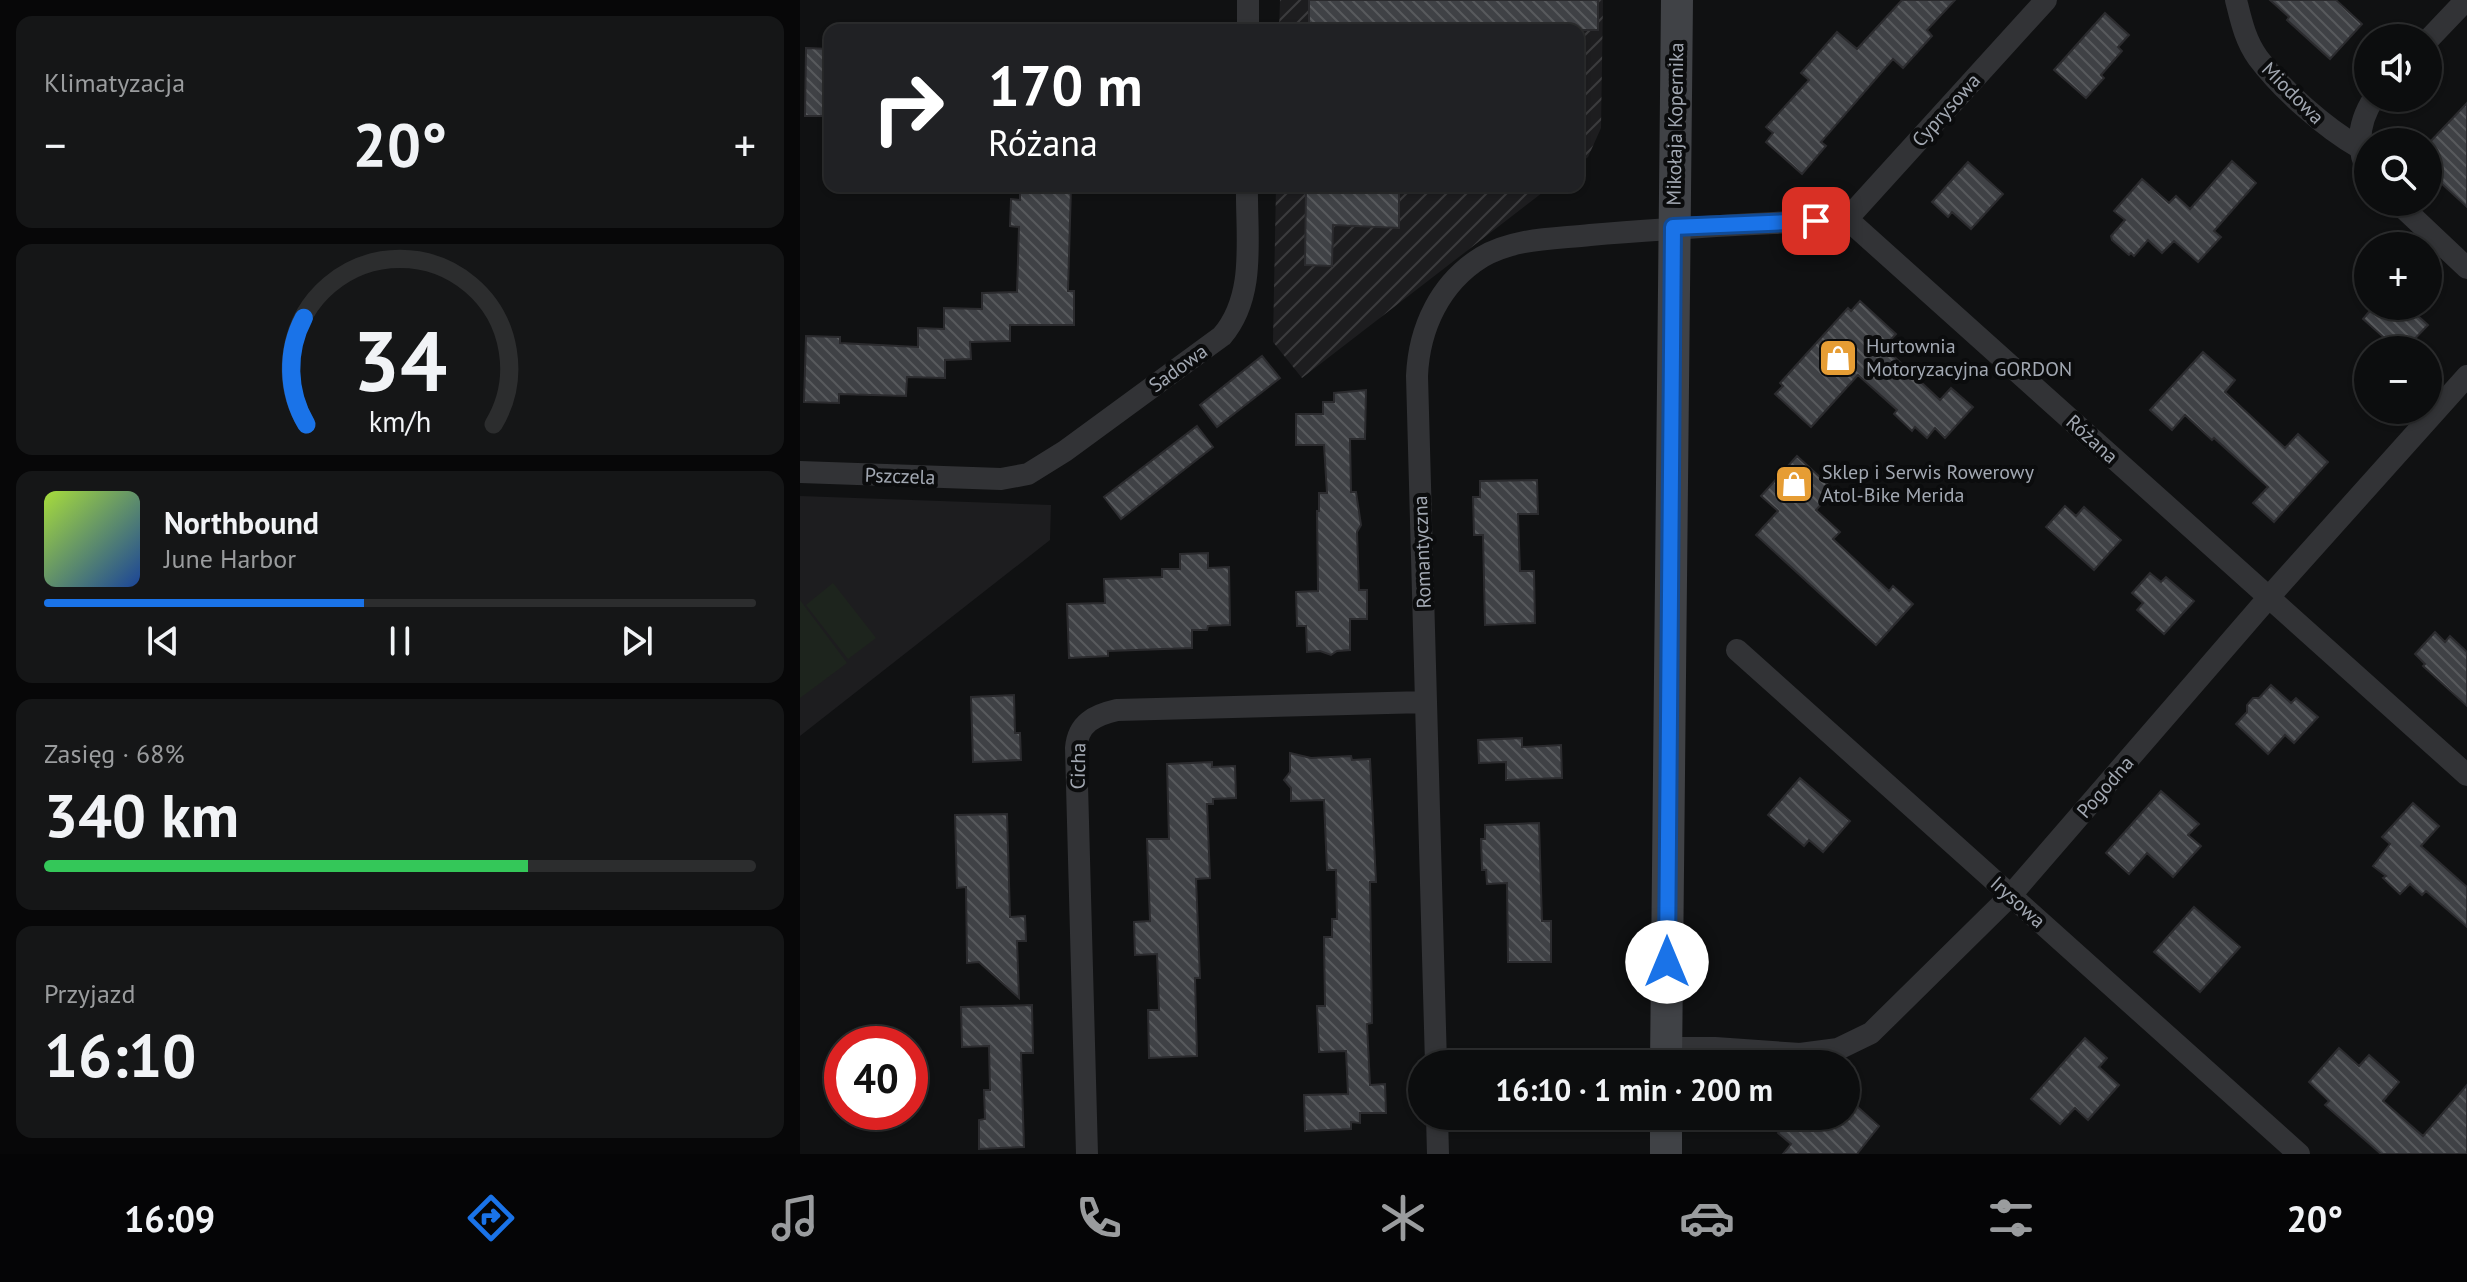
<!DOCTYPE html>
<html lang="pl">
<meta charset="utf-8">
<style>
body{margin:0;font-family:"PT Sans",sans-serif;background:#151617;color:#f1f3f6;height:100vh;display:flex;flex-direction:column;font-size:30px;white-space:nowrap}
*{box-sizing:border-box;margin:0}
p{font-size:26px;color:#9a9c9e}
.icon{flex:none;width:44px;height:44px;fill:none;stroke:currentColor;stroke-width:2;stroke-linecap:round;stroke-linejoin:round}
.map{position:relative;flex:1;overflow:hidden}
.panel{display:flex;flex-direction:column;gap:16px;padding:16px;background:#070708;width:800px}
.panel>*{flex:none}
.banner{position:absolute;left:24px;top:24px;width:760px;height:168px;border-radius:16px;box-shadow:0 2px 6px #0004,0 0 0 2px #2c2d2e;background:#202124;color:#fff;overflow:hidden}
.tools{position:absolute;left:1554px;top:24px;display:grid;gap:16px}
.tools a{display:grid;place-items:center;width:88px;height:88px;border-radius:50%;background:#0c0d0e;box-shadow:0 2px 6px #0004,0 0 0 2px #2c2d2e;font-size:40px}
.speed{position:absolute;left:24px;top:1026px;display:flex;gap:16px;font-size:40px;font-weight:700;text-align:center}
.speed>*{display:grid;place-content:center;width:104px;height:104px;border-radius:50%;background:#0c0d0e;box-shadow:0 2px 6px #0004,0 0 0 2px #2c2d2e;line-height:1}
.speed .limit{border:12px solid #d22;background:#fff;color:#111}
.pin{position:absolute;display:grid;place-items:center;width:68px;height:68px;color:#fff;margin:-34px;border-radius:16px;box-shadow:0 4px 12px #0006}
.me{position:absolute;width:88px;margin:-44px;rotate:0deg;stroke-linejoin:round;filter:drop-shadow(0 0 6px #0008)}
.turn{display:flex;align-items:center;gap:28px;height:168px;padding:0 32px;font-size:36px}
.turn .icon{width:104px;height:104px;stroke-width:2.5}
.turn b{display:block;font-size:56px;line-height:68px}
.big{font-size:60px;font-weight:800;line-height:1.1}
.panel .card{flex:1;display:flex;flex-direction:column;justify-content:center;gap:12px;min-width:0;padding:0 28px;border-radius:16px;background:#151617}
.panel .dial{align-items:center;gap:0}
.dial svg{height:208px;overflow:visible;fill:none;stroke:#2c2d2e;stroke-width:7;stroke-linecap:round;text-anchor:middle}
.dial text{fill:#f1f3f6;stroke:none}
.song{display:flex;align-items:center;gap:24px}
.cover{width:96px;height:96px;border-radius:12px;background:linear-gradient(135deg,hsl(80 70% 55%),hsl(220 70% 35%))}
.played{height:8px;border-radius:4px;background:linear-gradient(90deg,#1a73e8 45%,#2c2d2e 45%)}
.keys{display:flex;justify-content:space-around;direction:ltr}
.heat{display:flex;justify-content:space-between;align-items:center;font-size:44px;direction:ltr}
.charge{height:12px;border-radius:6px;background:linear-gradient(90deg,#34c759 68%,#2c2d2e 0)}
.trip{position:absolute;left:608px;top:1050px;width:452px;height:80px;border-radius:40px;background:#0c0d0e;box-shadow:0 2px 6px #0004,0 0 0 2px #2c2d2e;font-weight:800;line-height:80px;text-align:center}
.dock{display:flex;height:128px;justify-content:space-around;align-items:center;background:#050506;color:#9a9c9e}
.dock .icon{width:56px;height:56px}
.dock .selected{color:#1a73e8}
.dock b{font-size:36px;color:#f1f3f6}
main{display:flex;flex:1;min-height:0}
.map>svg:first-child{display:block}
.built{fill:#1d1d1f}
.industrial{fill:url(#industrial-furrows)}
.pitch{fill:#1d241d}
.building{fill:url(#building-back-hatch);stroke:#2b2b2e;stroke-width:2}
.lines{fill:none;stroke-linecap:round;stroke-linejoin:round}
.street{stroke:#323336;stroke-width:22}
.secondary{stroke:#404246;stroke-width:32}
.route-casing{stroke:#114b97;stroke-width:20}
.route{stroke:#1a73e8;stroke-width:14}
.labels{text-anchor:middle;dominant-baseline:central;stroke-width:8;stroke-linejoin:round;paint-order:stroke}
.street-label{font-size:20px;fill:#a2a8b2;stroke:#0b0c0d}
.poi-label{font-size:20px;fill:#a2a8b2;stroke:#0b0c0d;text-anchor:start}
</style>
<main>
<section class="panel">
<div class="card"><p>Klimatyzacja</p>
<div class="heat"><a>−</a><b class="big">20°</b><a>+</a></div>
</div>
<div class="card dial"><svg viewBox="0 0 100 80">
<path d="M14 69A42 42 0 1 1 86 69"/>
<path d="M14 69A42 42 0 0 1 13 28" stroke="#1a73e8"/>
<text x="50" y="56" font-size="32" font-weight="700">34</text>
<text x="50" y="72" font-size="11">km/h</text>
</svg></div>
<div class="card">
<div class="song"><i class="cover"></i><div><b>Northbound</b><p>June Harbor</p></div></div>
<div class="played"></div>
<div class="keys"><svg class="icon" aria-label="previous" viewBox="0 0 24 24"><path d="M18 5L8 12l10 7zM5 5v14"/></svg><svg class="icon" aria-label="pause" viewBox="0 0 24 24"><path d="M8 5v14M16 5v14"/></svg><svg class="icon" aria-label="next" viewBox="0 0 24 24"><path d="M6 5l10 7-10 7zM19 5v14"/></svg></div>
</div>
<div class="card"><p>Zasięg · 68%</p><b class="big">340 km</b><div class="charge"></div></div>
<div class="card"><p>Przyjazd</p><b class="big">16:10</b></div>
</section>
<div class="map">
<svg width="1667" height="1154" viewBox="0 0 1667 1154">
<defs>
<pattern id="industrial-furrows" width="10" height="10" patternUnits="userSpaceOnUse" patternTransform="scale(2)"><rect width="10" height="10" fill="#1d1d1f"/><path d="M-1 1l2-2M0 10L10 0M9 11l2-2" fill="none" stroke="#3b3b3d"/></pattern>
<pattern id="building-back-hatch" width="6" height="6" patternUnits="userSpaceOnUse" patternTransform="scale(2)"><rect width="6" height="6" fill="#3f4145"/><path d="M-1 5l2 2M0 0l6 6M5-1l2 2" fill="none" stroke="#585a5d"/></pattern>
</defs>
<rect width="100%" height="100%" fill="#101112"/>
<path class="built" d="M0,496L251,505L250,540L0,736Z"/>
<path class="industrial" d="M480,0H803L801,128L788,157L778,165V30H479Z
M476,186H751L502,378L473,342Z"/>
<path class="pitch" d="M33,583L76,638L48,659L6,605Z
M0,600L47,663L0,698Z"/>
<path class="building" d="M509,0H798V30H509Z
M1102,0H1155L1127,30L1132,36L1103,68L1093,59L1021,142L1026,146L1002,174L966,142L973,133L966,127L1009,80L1001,73L1037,32L1057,49Z
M1470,0H1536L1562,24L1530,59L1487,20L1489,17Z
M1305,13L1329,35L1318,47L1322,51L1301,75L1304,78L1286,98L1254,70Z
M6,48L30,49V116H5Z
M1667,103V207L1628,171V144Z
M1432,161L1456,183L1414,231L1421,237L1398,262L1374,241L1362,253L1348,240L1334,256L1331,253L1329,255L1312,240L1311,236L1325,220L1314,211L1342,179L1369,203L1376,196L1390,209Z
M1168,162L1203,194L1171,229L1152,212L1148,217L1132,202Z
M220,186H271L268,291H274V325H210V341L170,342L171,359L145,360V378L107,377L106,396L39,394V403L4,402L6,336L40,337V343L118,347V328L144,329V308L182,309V293L217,292L219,227L210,226L211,199L220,200Z
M506,186H599V228L533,225L532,266L505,265Z
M1060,301L1096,334L1084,347L1140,400L1151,388L1173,407L1145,438L1135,428L1127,438L1115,427L1112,431L1094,414L1097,410L1058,375L1011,427L975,394L983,386L980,383L1048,308L1051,311Z
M1574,306H1607L1628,325L1604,350H1598L1563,319Z
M1403,352L1435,380L1425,392L1485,448L1498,434L1528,462L1474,522L1453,503L1468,487L1414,438L1412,440L1385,415L1372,430L1350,410Z
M462,356L480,378L417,427L400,405Z
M566,390L565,439H550L551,492H556L561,525L557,532L559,590H567V619H550V650L537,651L531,655L520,651L507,652L506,626H497L496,592L518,591L517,511H519V493H527L524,445H496V414H523V402H534V393Z
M397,426L413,447L321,519L304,497Z
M997,456L1034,490L1016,510L1040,532L1033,539L1089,591L1093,586L1113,604L1076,645L956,535L978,511L961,496Z
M737,480L738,514H718L720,571H734L735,623L685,625L683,535H674L673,497H680V481Z
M1265,506L1276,516L1284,507L1321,540L1294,570L1246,527Z
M408,553V568L429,567L430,625L408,626L407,630H392V648L308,651V656L269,658L267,604L305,603L304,579L362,577V569H380V554Z
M1350,573L1361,582L1366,577L1394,601L1364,634L1337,610L1343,603L1332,593Z
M1635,632L1645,642L1650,636L1667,652V706L1623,666L1625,664L1615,654Z
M1471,685L1491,703L1496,698L1518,717L1494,743L1485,735L1468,754L1436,724L1447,712V705L1453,698H1459Z
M214,695L215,733H220L221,760L173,762L171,697Z
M722,738V747L761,745L762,778L706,780V762L679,763L678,740Z
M490,753L511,758L551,756L552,760L570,759L576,882H570L572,1023L567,1024L570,1085L585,1084L586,1113H560V1123L551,1122V1129L505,1131L504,1095L548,1094L546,1051L519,1052L517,1006H525L524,937H532V919H537L536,870H527L524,800L491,801V788L484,780L490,772Z
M412,762V767L435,766L436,798L413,799V804H407L410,878L396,879L400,978H395L397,1056L349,1058L348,1010H359L357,954L335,955L334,922L350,921L347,839H369L367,764Z
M1000,778L1050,821L1023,852L1009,840L1004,846L968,815Z
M1361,791L1399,824L1388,835L1401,846L1373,877L1347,853L1329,874L1306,853Z
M1613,803L1639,826L1621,846L1667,887V927L1626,891L1622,895L1610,884L1600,894L1583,878L1586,876L1573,866L1590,844L1582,837Z
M207,814L210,917L225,916L226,941H217L219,998L179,962L167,963L166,887L157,888L155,815Z
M739,823L742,921H751V962H708L707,883L687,884L686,870H682L681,839H685V825Z
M1394,907L1440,947L1400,992L1354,952Z
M232,1005L233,1053H221L224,1147L179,1149V1120L185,1119L184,1090H190L189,1046L162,1047L161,1007Z
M1285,1038L1307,1058L1299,1067L1319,1085L1288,1120L1275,1108L1260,1124L1231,1099Z
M1539,1048L1559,1066L1569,1055L1599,1082L1583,1101L1623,1136L1667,1085V1154H1581L1525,1105L1529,1101L1509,1082Z
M1052,1102L1079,1126L1057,1154H983L991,1144L978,1133L994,1116H1015L1028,1128L1039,1116H1046V1109Z"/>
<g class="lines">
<path class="street" d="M1436,0C1441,20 1445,40 1458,58C1482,90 1525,128 1560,148
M448,30V0
M1628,40L1666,0
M1568,172C1555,146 1559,121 1574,98
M1597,202L1667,268
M1047,219L1246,0
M0,472L201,479L228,474L265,451L422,336C457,295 446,236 447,186
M937,650L1499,1154
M866,1048H915L1000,1054L1038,1049L1071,1033L1211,895L1469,597L1667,376
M636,1064L617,376C619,328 640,283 682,257C714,238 754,239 790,235C875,227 961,224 1047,219L1667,775
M637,1116L638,1154
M287,1154L276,748C278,723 295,715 317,710L626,702"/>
<path class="secondary" d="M866,1064L877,0
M866,1116V1154"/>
</g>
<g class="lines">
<defs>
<path id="route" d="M867,962L873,227L1016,221"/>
</defs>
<use href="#route" class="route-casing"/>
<use href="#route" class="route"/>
</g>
<defs>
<symbol id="shop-square" viewBox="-11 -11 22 22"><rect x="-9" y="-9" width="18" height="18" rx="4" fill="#e69d34" stroke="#0b0c0d"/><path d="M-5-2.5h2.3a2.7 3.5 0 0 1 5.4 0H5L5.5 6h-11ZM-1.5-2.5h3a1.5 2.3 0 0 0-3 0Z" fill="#fff"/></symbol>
</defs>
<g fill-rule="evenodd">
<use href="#shop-square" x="1016" y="336" width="44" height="44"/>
<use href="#shop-square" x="972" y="462" width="44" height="44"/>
</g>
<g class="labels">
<g class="street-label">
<text transform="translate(1493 93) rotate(45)">Miodowa</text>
<text transform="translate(1146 110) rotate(-48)">Cyprysowa</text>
<text transform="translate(875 124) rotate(-89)">Mikołaja Kopernika</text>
<text transform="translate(378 368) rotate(-36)">Sadowa</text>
<text transform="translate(1292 439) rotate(42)">Różana</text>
<text transform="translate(100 476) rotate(2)">Pszczela</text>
<text transform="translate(622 552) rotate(-92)">Romantyczna</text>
<text transform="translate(278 766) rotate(-89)">Cicha</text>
<text transform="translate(1305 787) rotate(-49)">Pogodna</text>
<text transform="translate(1218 902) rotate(42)">Irysowa</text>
</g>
<g class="poi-label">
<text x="1066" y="346">Hurtownia<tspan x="1066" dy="23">Motoryzacyjna GORDON</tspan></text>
<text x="1022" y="472">Sklep i Serwis Rowerowy<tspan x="1022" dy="23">Atol-Bike Merida</tspan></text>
</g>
</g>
</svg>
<div class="tools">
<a><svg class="icon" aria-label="sound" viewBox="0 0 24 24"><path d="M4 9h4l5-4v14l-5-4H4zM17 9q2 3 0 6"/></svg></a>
<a><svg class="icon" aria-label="search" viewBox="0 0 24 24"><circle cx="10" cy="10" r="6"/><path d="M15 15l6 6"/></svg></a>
<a>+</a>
<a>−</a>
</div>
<div class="speed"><div class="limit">40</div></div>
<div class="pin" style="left:1016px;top:221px;background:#d93025"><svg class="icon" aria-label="arrive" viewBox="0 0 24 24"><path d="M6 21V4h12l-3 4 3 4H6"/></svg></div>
<svg class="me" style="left:867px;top:962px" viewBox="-20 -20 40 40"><circle r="19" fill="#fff"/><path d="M0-13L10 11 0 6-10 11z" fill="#1a73e8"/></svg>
<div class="trip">16:10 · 1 min · 200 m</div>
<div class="banner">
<div class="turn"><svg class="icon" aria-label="right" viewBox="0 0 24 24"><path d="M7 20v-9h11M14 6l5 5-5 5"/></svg><div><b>170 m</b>Różana</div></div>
</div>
</div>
</main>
<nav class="dock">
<b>16:09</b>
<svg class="icon selected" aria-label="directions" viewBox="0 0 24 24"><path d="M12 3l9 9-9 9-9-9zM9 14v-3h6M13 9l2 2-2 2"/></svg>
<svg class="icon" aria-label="music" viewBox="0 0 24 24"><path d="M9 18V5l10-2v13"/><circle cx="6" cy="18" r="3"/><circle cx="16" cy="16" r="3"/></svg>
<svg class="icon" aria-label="phone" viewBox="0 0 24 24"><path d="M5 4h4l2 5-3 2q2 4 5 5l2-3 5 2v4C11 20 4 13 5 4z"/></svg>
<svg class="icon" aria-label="climate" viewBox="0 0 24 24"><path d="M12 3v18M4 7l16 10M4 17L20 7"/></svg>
<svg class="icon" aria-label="car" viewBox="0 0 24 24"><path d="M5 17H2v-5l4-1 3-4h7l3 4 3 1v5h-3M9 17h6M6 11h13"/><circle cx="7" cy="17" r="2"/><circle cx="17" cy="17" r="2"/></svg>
<svg class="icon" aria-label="filters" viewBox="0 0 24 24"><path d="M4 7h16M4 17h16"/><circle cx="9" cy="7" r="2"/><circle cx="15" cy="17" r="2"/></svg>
<b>20°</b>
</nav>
